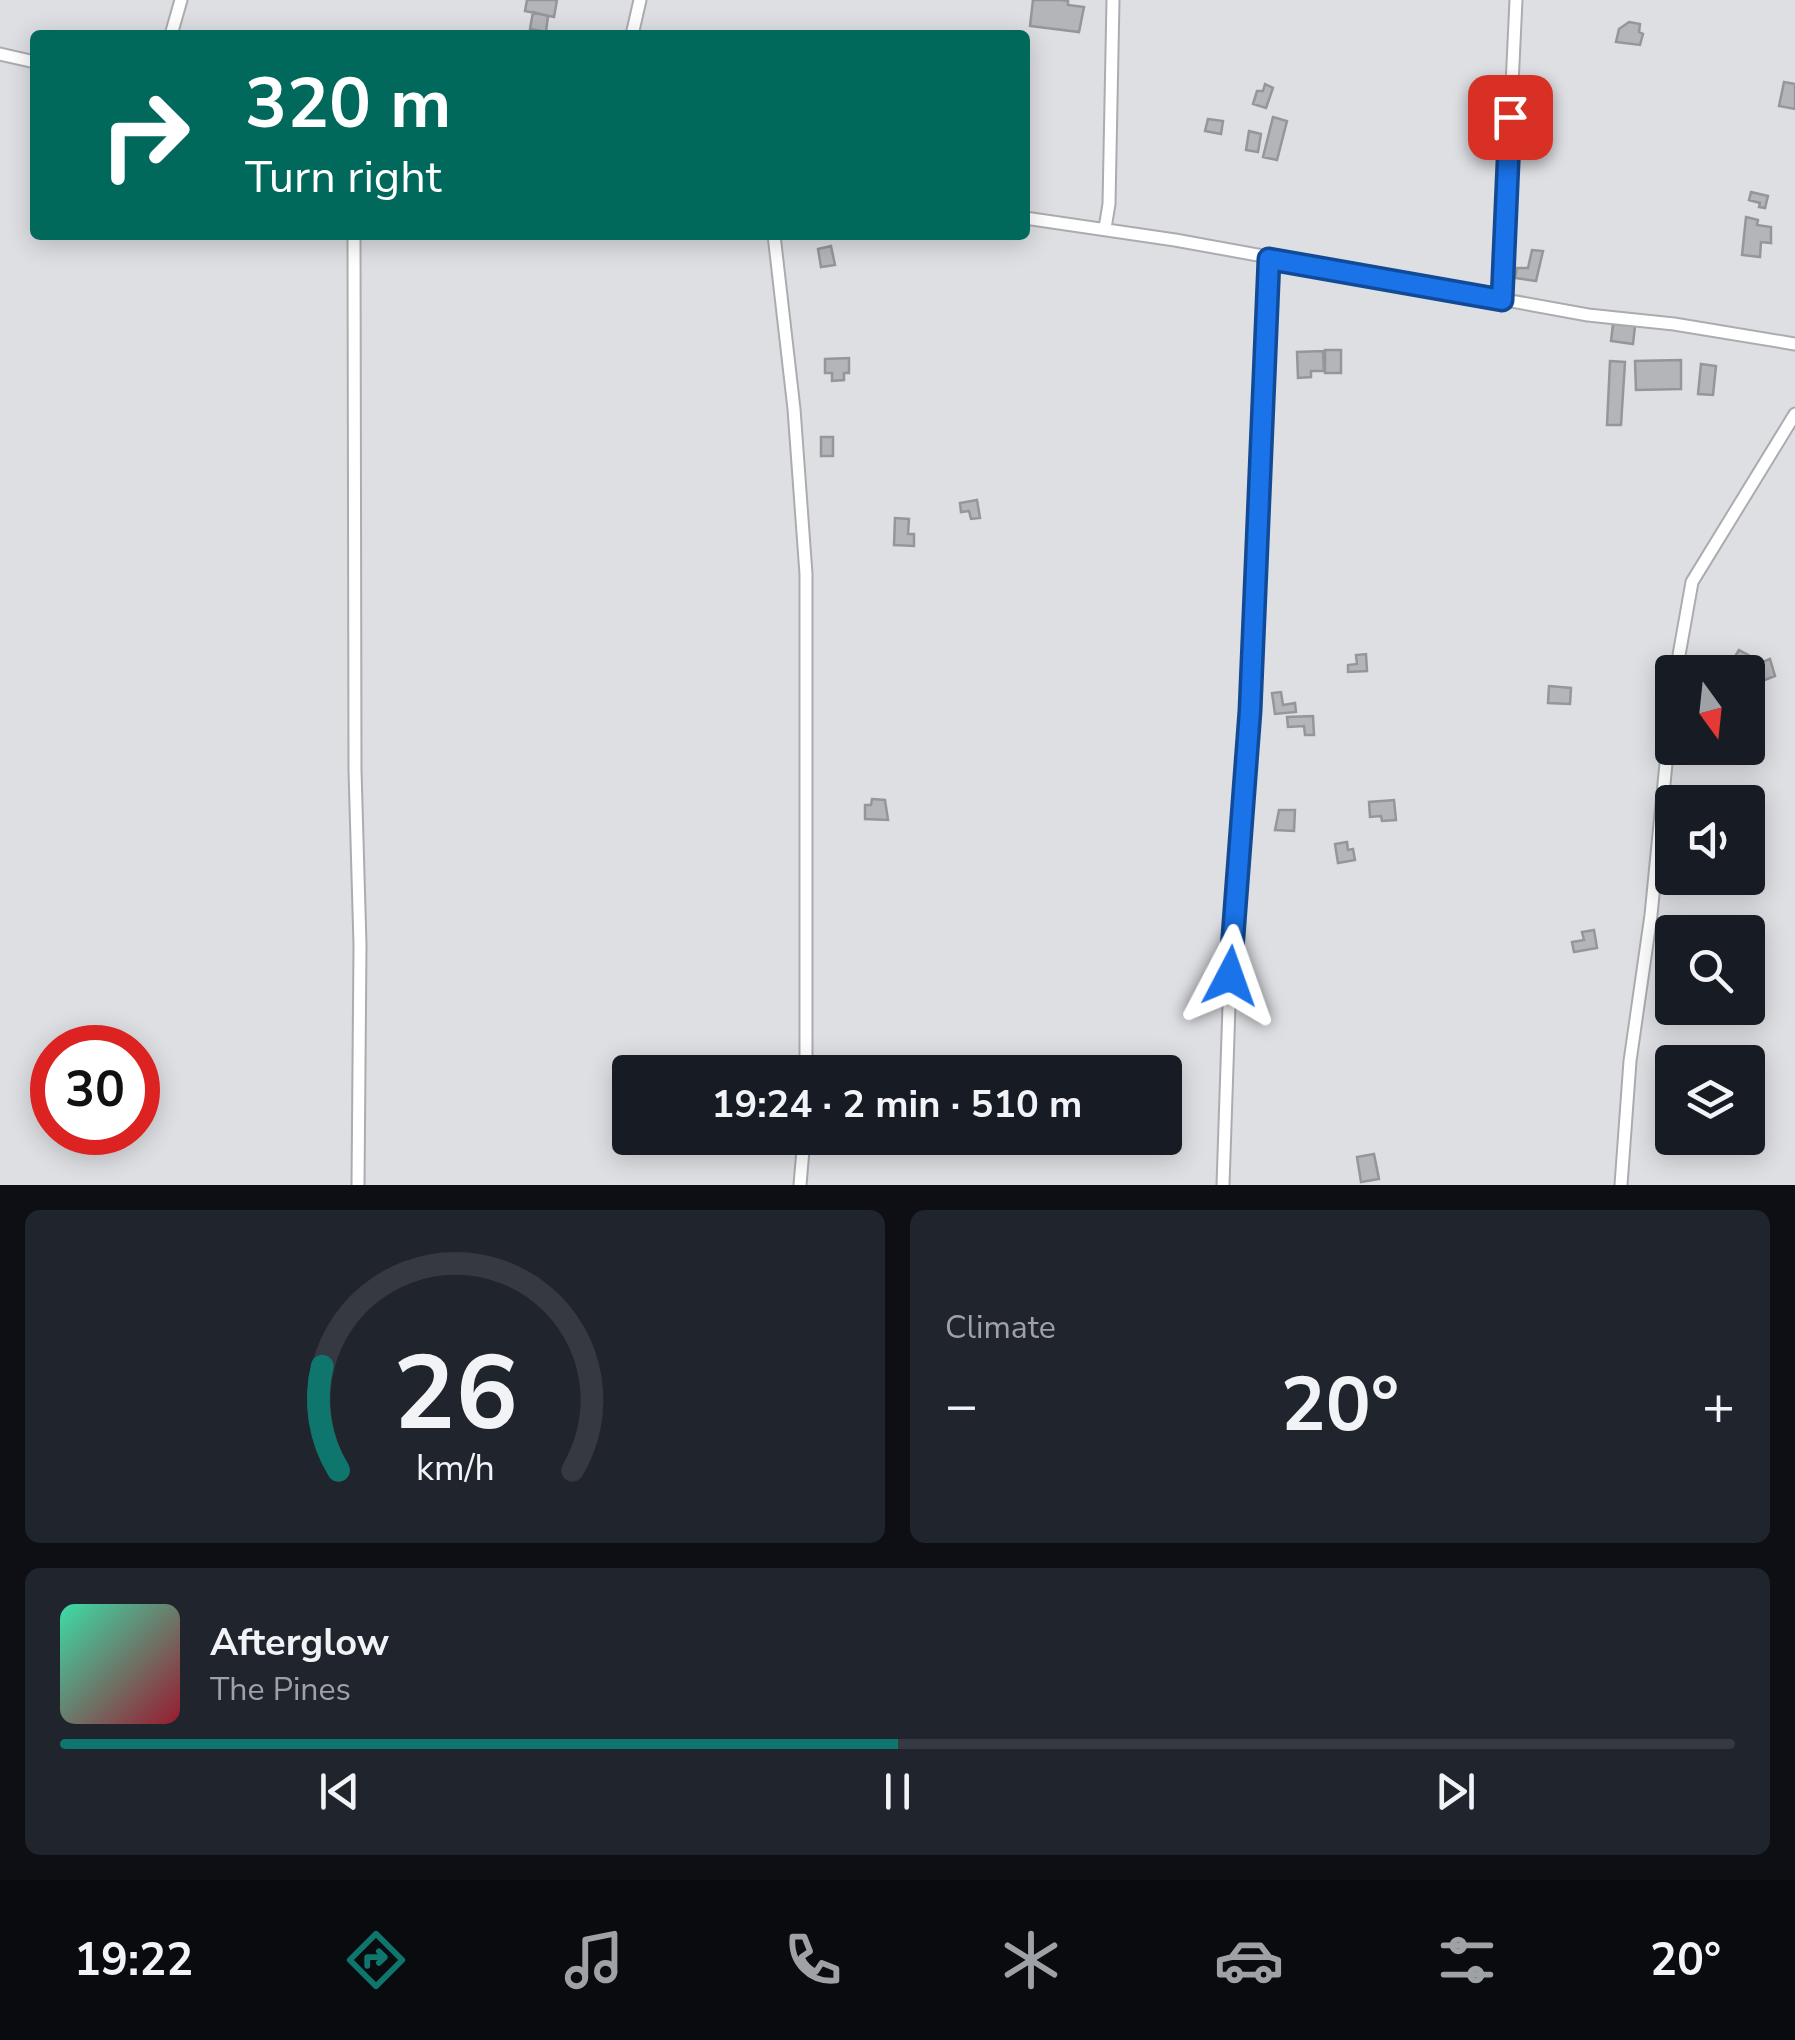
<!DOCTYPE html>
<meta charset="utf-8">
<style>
body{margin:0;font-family:"Nunito Sans",sans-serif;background:#20242c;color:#f1f3f6;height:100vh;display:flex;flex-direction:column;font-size:38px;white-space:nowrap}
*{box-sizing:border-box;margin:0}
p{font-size:32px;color:#9ea1a6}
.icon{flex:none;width:55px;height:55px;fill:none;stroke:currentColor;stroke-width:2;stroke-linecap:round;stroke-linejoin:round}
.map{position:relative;height:1185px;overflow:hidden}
.details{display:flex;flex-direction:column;gap:25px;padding:25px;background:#0d0f14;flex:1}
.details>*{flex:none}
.guide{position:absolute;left:30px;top:30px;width:1000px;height:210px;border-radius:10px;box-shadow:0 5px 25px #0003;background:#00695c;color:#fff;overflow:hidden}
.needle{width:65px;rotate:165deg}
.controls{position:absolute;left:1655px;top:655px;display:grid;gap:20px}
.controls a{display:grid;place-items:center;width:110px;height:110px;border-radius:10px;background:#171b24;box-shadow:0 5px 25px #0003;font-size:50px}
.speed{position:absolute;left:30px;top:1025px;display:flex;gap:20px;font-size:50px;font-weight:700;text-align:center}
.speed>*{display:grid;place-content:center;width:130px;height:130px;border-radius:50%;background:#171b24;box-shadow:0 5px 25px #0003;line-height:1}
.speed .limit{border:15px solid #d22;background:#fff;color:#111}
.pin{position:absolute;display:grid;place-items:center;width:85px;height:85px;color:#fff;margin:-42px;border-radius:20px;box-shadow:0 5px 15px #0006}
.me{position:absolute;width:110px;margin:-55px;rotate:4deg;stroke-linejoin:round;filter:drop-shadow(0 0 8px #0008)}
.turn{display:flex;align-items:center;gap:35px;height:210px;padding:0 50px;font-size:45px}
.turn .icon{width:130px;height:130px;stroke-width:2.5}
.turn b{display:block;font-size:70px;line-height:85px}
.big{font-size:75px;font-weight:700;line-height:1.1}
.details .tile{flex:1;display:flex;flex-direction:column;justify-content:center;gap:15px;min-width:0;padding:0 35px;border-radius:15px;background:#20242c}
.details .dial{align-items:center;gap:0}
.dial svg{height:260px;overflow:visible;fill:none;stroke:#363941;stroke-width:7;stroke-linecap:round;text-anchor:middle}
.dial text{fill:#f1f3f6;stroke:none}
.song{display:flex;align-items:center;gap:30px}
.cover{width:120px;height:120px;border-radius:15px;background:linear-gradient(135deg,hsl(160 70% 55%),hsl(350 70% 35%))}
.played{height:10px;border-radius:5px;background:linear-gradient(90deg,#0f766e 50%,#363941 50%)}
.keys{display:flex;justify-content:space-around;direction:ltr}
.heat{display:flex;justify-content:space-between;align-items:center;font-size:55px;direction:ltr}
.details .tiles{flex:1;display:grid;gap:25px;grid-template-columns:1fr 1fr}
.tile:last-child{grid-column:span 2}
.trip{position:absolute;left:612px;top:1055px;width:570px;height:100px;border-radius:10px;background:#171b24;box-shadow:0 5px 25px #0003;font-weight:700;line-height:100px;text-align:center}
.dock{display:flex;height:160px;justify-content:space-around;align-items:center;background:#090b0e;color:#9ea1a6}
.dock .icon{width:70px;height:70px}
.dock .current{color:#0f766e}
.dock b{font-size:45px;color:#f1f3f6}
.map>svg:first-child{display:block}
.building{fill:#b4b5b9;stroke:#95969a;stroke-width:2.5}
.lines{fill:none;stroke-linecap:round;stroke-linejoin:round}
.street-casing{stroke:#abacb0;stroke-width:15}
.street{stroke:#fff;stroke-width:11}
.route-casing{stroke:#114b97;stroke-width:25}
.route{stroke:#1a73e8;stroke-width:18}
</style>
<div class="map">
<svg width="1795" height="1185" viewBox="0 0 1795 1185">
<rect width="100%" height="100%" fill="#dedfe3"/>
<path class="building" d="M527,0H557L554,17L525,11Z
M1033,0H1061L1068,1V5L1084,7L1079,32L1030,26Z
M533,12L548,16L546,32L530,29Z
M1629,22L1640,24L1639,32L1643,34L1640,45L1616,42L1619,29Z
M1784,82L1795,84V109L1779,106Z
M1265,84L1273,88L1266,108L1253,104L1257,91H1263Z
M1273,117L1287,121L1277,160L1263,157Z
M1208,119L1223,121L1221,134L1205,131Z
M1249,131L1261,134L1258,152L1246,150Z
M1751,192L1768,196L1765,208L1759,207L1760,203L1749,200Z
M1746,217L1758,220L1757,225L1771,227V243L1761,242L1760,257L1742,255Z
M831,246L835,265L821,267L818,249Z
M1532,250L1543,251L1536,281L1515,278L1517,268H1528Z
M1613,324L1635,326L1633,344L1611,341Z
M1325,350H1341V373H1325Z
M1323,351L1324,371H1311V377L1298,378L1297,352Z
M849,358V373H844V380L832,381V373H825V359Z
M1681,360V389L1636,390L1635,361Z
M1610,361L1625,362L1621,425H1607Z
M1701,364L1716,366L1713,395L1698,394Z
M821,437H833V456H821Z
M977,500L980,518L971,519L969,511L961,512L960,503Z
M895,518L909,519L908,534H914V546L894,545Z
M1739,650L1750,656L1745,664L1750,667L1746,672L1729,666Z
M1366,654L1367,671L1348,672V665L1357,664L1356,655Z
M1770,659L1775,676L1762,681L1757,664Z
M1549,686L1571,688L1570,704L1548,703Z
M1281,692L1283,705L1295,703L1296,712L1275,714L1272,693Z
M1313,716L1314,735H1305L1304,726L1288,727L1287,717Z
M872,799L885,800L888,820L865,819V805H871Z
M1394,800L1396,820L1382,821L1381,816L1370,817L1369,802Z
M1279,810H1295L1294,831L1275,830Z
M1347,842L1348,850L1353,849L1355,860L1338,863L1335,844Z
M1594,930L1597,948L1574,952L1572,942L1584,940L1582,932Z
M1374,1154L1379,1179L1361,1182L1357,1157Z"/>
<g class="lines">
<defs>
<path id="street" d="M171,35L181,0
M632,35L640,0
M0,54L35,62
M1025,218L1175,240L1588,315L1674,324L1795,344
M1105,228L1109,204L1113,0
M354,235L355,770L360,945L358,1185
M774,235L794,409L806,574V1072
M1502,300L1516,0
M1676,672L1692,582L1795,414
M800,1185L804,1138
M1223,1185L1230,976L1250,711L1269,259
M1621,1185L1630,1061L1651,915L1672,703"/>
</defs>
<use href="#street" class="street-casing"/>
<use href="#street" class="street"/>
</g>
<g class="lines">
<defs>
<path id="route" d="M1230,976L1250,711L1269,259L1502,300L1510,117"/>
</defs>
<use href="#route" class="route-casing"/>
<use href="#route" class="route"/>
</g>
</svg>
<div class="controls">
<a><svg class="needle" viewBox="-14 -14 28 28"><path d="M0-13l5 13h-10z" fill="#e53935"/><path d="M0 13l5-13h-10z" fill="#9ea1a6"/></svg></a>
<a><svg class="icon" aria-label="sound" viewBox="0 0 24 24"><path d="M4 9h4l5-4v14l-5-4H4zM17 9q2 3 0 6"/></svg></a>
<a><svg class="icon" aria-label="search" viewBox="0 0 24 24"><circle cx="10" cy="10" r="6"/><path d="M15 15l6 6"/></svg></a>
<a><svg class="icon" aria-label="layers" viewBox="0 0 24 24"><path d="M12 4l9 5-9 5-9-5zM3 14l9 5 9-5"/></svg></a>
</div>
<div class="speed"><div class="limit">30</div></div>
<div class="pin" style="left:1510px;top:117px;background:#d93025"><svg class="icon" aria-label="arrive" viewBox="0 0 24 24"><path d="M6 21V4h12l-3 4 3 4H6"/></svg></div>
<svg class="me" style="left:1230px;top:976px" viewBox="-20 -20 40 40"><path d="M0-17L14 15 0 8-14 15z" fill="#1a73e8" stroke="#fff" stroke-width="4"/></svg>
<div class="trip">19:24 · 2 min · 510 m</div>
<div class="guide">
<div class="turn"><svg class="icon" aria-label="right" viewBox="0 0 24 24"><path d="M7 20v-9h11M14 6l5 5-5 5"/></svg><div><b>320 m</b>Turn right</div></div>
</div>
</div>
<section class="details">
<div class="tiles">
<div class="tile dial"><svg viewBox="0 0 100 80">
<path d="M14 69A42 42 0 1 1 86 69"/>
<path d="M14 69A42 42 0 0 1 9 37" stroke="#0f766e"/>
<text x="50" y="56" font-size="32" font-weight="700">26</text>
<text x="50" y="72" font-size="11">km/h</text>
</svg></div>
<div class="tile"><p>Climate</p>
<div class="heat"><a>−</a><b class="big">20°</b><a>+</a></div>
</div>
<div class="tile">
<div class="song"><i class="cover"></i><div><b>Afterglow</b><p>The Pines</p></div></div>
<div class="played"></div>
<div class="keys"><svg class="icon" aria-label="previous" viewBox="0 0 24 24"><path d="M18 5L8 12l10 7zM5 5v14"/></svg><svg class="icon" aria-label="pause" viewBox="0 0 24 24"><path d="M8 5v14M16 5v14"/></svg><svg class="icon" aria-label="next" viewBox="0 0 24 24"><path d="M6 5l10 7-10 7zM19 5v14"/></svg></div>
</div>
</div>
</section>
<nav class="dock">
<b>19:22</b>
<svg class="icon current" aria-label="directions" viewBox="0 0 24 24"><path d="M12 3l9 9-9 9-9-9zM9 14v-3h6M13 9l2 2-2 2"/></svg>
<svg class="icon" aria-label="music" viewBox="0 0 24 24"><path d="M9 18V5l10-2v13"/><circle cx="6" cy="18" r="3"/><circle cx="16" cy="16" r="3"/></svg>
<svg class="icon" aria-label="phone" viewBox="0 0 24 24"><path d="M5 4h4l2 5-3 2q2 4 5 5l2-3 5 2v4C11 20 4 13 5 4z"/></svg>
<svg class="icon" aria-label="climate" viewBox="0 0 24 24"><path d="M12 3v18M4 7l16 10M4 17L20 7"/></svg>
<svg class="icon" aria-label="car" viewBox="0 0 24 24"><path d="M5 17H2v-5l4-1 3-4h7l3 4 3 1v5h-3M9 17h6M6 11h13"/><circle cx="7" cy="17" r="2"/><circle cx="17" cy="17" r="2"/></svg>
<svg class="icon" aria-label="filters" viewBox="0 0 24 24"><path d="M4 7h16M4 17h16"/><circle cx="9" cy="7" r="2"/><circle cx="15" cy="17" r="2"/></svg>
<b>20°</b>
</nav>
